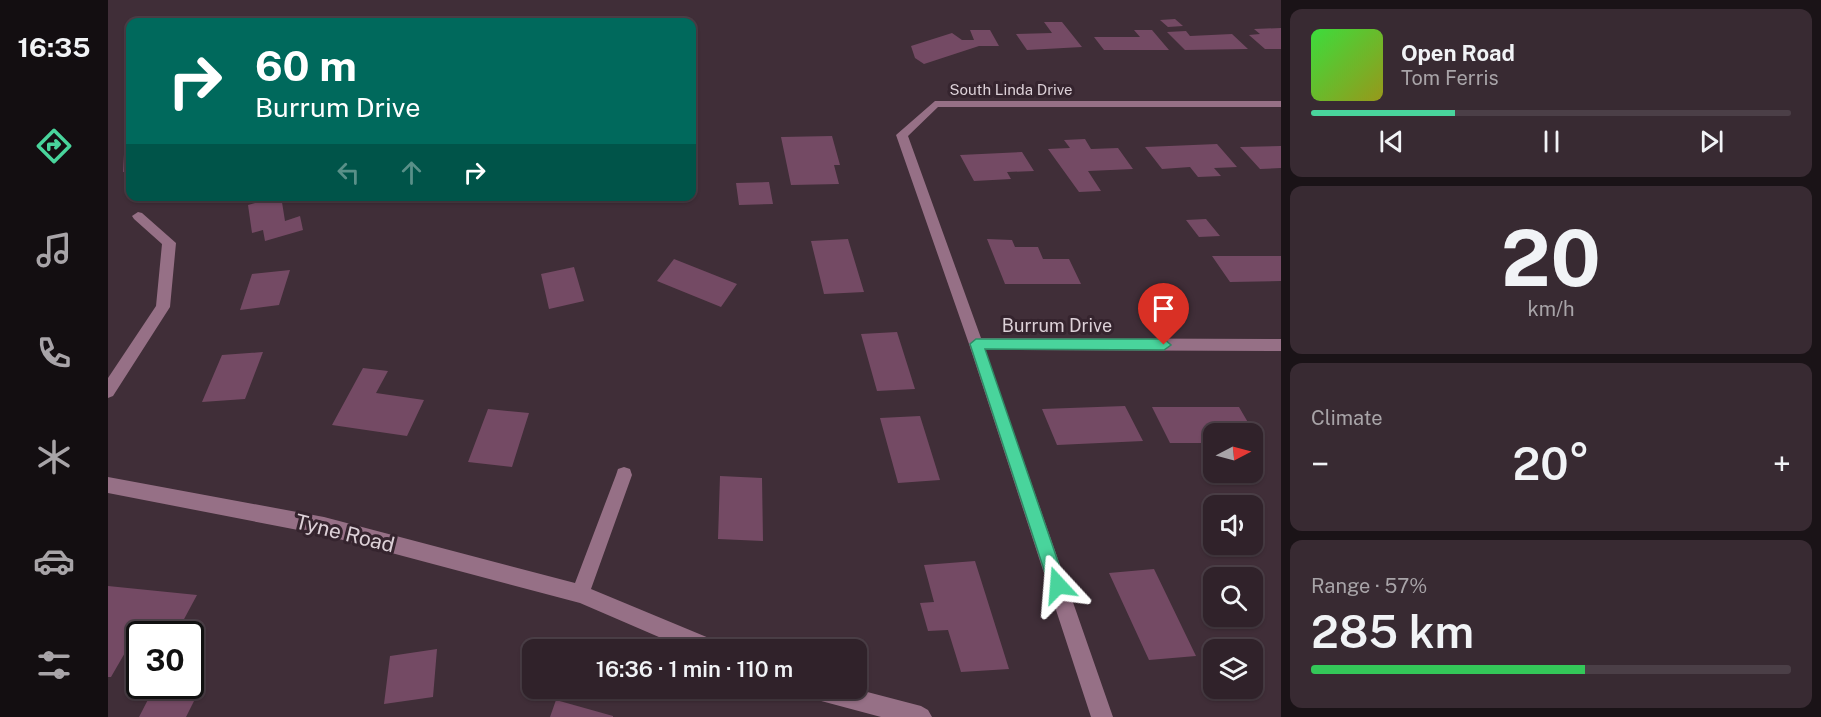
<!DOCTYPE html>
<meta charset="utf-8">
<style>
body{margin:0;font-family:"Public Sans",sans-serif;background:#382a32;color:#f1f3f6;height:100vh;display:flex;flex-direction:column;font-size:22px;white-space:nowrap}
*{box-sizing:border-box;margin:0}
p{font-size:20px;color:#a8a4a8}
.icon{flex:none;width:33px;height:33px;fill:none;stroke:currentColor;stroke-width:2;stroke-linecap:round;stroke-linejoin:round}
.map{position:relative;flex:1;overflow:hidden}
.details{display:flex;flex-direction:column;gap:9px;padding:9px;background:#1a1317;width:540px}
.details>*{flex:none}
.hud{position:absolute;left:18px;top:18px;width:570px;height:183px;border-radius:12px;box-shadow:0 2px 4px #0004,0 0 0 2px #4b3f47;background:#00695c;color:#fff;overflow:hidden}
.needle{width:39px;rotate:84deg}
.buttons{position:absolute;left:1095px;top:423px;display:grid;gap:12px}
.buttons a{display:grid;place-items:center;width:60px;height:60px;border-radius:12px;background:#30222a;box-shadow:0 2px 4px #0004,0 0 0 2px #4b3f47;font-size:30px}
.speed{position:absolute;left:18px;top:621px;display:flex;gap:12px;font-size:30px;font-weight:700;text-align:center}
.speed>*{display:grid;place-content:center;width:78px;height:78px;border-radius:50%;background:#30222a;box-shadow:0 2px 4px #0004,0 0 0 2px #4b3f47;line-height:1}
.speed .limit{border:3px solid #111;border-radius:9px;background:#fff;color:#111}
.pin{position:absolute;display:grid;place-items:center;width:51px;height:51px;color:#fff;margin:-62px -26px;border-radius:50% 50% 50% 0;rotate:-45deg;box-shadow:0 0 6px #0007}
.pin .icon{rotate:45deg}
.me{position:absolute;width:66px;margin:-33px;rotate:341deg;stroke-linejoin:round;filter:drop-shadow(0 0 4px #0008)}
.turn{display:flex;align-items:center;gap:21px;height:126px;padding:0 30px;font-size:27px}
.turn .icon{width:78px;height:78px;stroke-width:2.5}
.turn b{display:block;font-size:42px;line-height:51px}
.lanes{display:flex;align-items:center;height:57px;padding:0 30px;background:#0003;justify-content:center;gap:30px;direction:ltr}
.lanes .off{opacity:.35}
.big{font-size:45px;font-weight:600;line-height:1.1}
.details .tile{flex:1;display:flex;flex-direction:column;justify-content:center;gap:9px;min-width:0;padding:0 21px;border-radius:12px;background:#382a32}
.details .dial{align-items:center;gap:0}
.dial b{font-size:78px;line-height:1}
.song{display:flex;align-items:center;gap:18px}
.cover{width:72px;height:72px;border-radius:9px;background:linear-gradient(135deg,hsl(120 70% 55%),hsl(60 70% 35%))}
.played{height:6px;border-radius:3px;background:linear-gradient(90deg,#49d49c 30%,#4b3f47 30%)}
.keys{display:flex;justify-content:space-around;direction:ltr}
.heat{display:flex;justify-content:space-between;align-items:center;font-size:33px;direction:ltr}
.charge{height:9px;border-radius:4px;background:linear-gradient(90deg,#34c759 57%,#4b3f47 0)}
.trip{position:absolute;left:414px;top:639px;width:345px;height:60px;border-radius:12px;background:#30222a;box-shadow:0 2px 4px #0004,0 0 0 2px #4b3f47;font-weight:600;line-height:60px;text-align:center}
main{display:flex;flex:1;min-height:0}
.tabs{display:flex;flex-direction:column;width:108px;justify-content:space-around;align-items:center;background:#130e11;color:#a8a4a8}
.tabs .icon{width:42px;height:42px}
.tabs .active{color:#49d49c}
.tabs b{font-size:27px;color:#f1f3f6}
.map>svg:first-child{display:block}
.building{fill:#744a64}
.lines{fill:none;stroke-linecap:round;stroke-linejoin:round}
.minor{fill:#967086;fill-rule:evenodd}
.route{fill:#49d49c;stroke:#2f8a65;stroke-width:1.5}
.labels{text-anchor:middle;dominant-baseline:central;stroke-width:6;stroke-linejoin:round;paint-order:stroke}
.far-street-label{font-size:15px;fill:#ddd1d8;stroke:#35242e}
.street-label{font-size:18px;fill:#ddd1d8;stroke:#35242e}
.near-street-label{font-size:21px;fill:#ddd1d8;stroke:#35242e}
</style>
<main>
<nav class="tabs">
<b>16:35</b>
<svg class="icon active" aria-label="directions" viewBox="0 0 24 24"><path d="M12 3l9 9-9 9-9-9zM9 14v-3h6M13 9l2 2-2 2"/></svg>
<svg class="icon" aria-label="music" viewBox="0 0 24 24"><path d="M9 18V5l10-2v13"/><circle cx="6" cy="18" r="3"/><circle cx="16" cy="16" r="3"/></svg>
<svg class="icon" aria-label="phone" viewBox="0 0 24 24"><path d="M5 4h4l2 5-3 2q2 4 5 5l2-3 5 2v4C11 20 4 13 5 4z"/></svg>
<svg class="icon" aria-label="climate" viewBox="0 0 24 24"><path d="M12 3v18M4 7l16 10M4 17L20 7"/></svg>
<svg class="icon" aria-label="car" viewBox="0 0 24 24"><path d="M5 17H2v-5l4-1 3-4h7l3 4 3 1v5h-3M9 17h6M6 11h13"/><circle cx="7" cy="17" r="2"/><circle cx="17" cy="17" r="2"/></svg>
<svg class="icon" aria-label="filters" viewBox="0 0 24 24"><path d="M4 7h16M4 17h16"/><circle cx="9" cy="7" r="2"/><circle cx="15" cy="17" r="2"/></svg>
</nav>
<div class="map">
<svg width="1173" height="717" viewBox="0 0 1173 717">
<rect width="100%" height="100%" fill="#402e38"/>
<path class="building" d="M1067,19L1075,26L1060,27L1052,20Z
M936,22H954L974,47L919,50L908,34L944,33Z
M1173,28V49H1157L1141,35L1152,34L1146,29Z
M862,30H882L891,46H871L816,64L807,58L803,46L844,33L854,40H866Z
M1026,30H1044L1061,50H996L986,37H1032Z
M1078,31L1082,36L1124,34L1140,49L1077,50L1059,32Z
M724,136L732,165H726L731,184L683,185L673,137Z
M977,139L983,149L1010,148L1025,169L980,171L993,191L971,192L940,149L962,148L956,140Z
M1109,144L1129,167L1106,168L1113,176L1090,177L1082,167L1054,169L1037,147Z
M1173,146V168L1152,169L1132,147Z
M22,152V171L15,172L16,154Z
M914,152L926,171L899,172L903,179L866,181L852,155Z
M661,182L665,204L631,205L628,183Z
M173,196L177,221L192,216L195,230L157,241L155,230L144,233L140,205Z
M1098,219L1112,236L1091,237L1078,220Z
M740,239L756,292L716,294L703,241Z
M879,239L904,240L907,247H930L935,259H961L973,284H897Z
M1104,256H1173V281L1122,282Z
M566,259L629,284L613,307L549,281Z
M466,267L476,301L441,309L433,274Z
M182,270L171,305L132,310L144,274Z
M789,332L807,389L769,391L753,334Z
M155,352L137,399L94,402L114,355Z
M255,368L280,371L268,393L316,400L299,436L224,425Z
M1017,406L1035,441L949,445L934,409Z
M1044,407H1131L1152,443H1144V434H1106V443H1062Z
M380,409L421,413L404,467L360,462Z
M812,416L832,480L790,483L772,418Z
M612,476L654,478L655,541L610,539Z
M867,561L901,669L853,672L840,630L820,631L812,603L826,602L816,565Z
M1046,569L1088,656L1041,660L1001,573Z
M0,586L89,595L68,634H32V652L18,651L3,677H0Z
M329,649L325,697L276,704L282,656Z
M82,682L95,683L78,717H31L47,686H82Z
M448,700L505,716V717H442Z"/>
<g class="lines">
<path class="minor" d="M827,101H1173V107H830L800,136L873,338L1173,339V351L877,350L1005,717H983L861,344L788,135Z
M30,212L34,213L68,243L62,307L5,396L0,398V378L48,306L54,244L26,219L24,216Z
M516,467L522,469L524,475L483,589L613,643L616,650H581L472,603L216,535L0,493V477L216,517L467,583L508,475L510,469Z
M692,688H744L813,706L820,710L824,717H773L702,698L695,695Z"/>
</g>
<path class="route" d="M868,339H1056L1063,345L1056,350L877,349L958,585L956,592L950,594L944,592L941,585L862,344Z"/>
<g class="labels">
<g class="far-street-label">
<text x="903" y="89">South Linda Drive</text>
</g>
<g class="street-label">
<text x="949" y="325">Burrum Drive</text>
</g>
<g class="near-street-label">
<text transform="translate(237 533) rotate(14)">Tyne Road</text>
</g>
</g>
</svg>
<div class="buttons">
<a><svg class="needle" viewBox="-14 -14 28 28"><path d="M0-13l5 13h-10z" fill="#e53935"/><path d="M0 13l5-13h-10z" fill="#a8a4a8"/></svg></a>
<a><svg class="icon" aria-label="sound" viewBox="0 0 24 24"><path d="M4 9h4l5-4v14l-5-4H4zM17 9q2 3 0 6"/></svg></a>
<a><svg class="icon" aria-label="search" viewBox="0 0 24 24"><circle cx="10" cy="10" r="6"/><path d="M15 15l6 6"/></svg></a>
<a><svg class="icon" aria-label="layers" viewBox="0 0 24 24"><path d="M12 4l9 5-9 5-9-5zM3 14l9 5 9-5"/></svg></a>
</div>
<div class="speed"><div class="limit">30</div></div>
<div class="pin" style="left:1056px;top:345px;background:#d93025"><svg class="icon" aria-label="arrive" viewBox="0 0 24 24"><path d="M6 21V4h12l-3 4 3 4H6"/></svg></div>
<svg class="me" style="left:950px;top:585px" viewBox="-20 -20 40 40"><path d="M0-17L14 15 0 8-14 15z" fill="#49d49c" stroke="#fff" stroke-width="4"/></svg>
<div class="trip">16:36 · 1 min · 110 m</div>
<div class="hud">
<div class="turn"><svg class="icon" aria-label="right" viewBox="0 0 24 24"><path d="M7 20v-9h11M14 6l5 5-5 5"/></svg><div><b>60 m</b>Burrum Drive</div></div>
<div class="lanes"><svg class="icon off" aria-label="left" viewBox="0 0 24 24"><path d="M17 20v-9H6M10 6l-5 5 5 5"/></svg><svg class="icon off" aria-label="ahead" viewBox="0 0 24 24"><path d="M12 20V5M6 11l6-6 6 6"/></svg><svg class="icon" aria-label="right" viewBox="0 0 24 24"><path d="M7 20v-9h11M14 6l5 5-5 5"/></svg></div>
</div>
</div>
<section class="details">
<div class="tile">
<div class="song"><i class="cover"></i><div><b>Open Road</b><p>Tom Ferris</p></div></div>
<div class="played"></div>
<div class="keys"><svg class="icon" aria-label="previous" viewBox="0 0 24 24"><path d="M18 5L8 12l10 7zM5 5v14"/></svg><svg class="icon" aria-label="pause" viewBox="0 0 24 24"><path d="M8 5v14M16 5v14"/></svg><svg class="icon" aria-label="next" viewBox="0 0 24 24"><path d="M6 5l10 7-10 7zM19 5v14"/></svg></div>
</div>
<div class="tile dial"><b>20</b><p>km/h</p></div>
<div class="tile"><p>Climate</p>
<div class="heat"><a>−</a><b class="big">20°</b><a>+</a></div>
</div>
<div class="tile"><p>Range · 57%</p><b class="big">285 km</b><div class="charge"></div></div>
</section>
</main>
